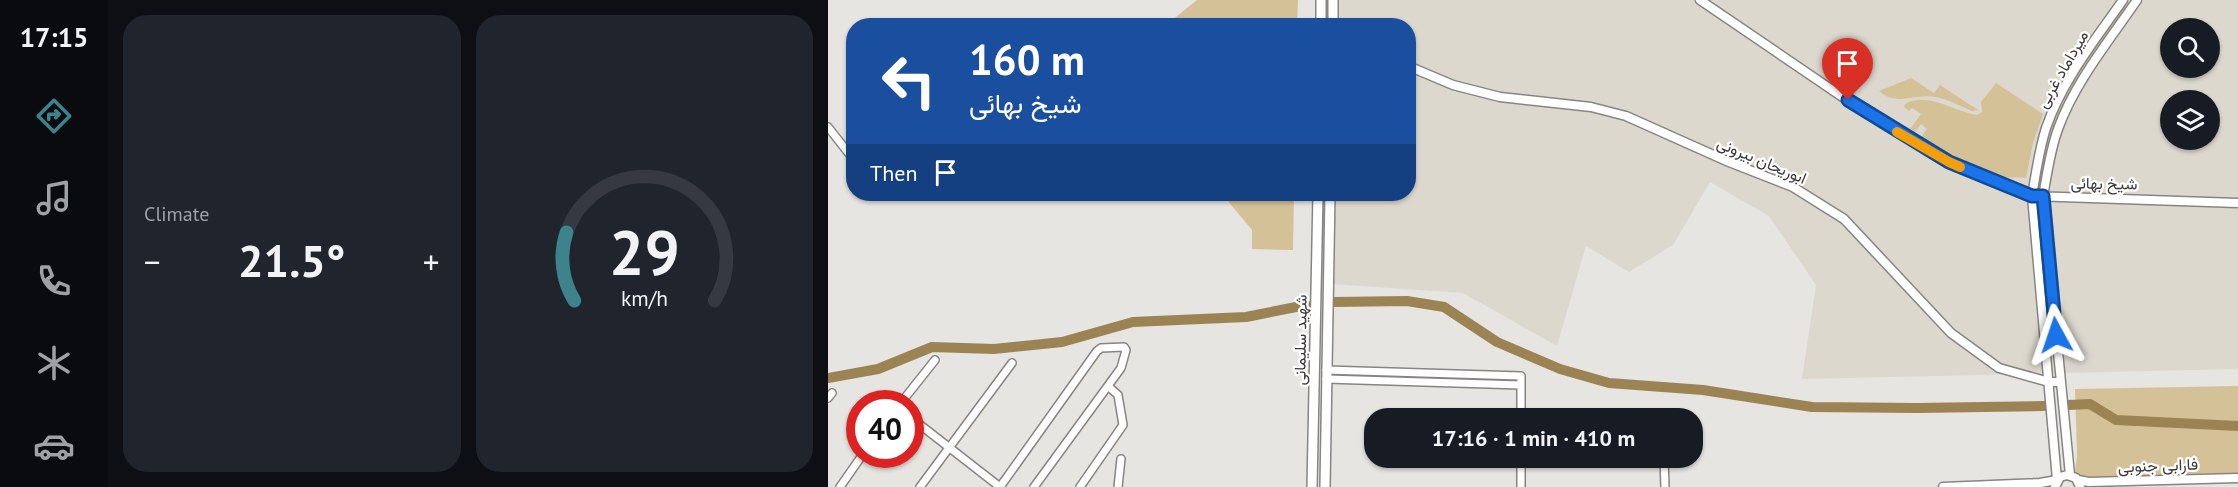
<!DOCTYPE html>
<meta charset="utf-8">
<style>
body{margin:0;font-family:"PT Sans",Vazirmatn,sans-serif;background:#20242c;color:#f1f3f6;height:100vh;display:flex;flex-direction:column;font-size:22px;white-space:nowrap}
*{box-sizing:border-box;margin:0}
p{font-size:20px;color:#9ea1a6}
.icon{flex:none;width:33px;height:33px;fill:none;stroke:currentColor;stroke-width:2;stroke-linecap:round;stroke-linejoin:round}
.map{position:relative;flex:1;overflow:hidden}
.details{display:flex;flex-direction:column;gap:15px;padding:15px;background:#0d0f14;width:720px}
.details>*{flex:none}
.banner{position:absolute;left:18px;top:18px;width:570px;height:183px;border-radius:24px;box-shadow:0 2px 4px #0004;background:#1a4fa0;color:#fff;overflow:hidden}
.tools{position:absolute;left:1332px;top:18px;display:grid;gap:12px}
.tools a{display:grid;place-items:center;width:60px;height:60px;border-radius:50%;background:#171b24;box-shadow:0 2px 4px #0004;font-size:30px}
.speed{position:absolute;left:18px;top:390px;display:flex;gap:12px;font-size:30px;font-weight:700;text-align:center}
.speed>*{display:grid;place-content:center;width:78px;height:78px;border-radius:50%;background:#171b24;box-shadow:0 2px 4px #0004;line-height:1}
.speed .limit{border:9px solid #d22;background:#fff;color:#111}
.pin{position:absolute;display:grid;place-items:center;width:51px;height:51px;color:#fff;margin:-62px -26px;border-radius:50% 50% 50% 0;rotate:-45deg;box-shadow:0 0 6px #0007}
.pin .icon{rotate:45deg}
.me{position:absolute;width:66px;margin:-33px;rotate:355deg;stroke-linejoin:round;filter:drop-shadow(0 0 4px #0008)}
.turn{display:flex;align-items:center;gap:21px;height:126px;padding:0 24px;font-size:27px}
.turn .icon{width:78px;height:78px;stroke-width:2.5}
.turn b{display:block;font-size:42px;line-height:51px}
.then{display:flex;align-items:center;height:57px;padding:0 24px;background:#0003;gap:12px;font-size:22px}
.big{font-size:45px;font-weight:800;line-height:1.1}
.details .widget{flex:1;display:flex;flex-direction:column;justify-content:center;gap:9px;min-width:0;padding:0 21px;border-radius:24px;background:#20242c}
.details .dial{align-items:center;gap:0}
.dial svg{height:156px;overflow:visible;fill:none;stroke:#363941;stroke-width:7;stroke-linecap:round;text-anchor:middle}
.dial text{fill:#f1f3f6;stroke:none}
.heat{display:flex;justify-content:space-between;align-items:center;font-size:33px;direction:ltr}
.details .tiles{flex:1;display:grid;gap:15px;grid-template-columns:repeat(2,1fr)}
.trip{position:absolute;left:536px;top:408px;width:339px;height:60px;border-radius:24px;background:#171b24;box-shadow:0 2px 4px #0004;font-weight:800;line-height:60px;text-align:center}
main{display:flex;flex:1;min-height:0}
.tabs{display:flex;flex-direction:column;width:108px;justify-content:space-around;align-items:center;background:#090b0e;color:#9ea1a6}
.tabs .icon{width:42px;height:42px}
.tabs .selected{color:#3c838c}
.tabs b{font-size:27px;color:#f1f3f6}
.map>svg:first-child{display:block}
.built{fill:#ddd8ce;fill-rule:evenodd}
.green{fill:#d5c198}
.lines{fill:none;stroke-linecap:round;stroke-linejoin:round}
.river{stroke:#9b8353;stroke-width:10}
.minor-casing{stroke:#878582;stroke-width:10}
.tertiary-casing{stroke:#878582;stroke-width:11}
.secondary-casing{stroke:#878582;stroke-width:12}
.minor{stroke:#fff;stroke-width:7}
.tertiary{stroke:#fff;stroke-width:8}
.secondary{stroke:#fff;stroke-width:9}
.route-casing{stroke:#114b97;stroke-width:15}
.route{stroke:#1a73e8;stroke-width:10}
.slow{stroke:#f59e0b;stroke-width:10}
.labels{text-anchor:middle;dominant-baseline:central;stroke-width:4.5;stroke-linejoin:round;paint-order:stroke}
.street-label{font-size:16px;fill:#3b3a39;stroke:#fff}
</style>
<main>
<nav class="tabs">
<b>17:15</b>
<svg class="icon selected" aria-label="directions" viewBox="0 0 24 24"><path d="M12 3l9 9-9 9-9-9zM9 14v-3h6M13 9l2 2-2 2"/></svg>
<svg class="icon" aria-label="music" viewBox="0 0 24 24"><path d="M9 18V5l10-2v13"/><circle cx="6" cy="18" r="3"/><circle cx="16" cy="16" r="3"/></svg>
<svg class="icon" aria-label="phone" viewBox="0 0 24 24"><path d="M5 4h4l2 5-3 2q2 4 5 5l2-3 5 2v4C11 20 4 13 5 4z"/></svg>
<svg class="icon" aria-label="climate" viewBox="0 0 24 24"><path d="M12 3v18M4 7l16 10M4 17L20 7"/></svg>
<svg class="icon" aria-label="car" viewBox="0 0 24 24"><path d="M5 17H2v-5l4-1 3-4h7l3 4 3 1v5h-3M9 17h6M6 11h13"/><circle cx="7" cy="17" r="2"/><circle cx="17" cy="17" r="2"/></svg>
</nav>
<section class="details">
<div class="tiles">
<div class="widget"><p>Climate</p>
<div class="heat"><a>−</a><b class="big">21.5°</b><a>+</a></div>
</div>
<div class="widget dial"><svg viewBox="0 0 100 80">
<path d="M14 69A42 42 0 1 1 86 69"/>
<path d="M14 69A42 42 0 0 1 10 34" stroke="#3c838c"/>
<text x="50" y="56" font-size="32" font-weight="700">29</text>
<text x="50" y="72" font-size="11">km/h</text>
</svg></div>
</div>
</section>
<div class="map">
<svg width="1410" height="487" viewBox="0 0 1410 487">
<rect width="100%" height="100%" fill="#e6e5e1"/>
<path class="built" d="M510,0H1410V369L974,379L988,285L941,216L882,182L845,245L801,272L758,246L729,346L635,293L504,284L506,194H580V26L509,25ZM1342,28H1382V68H1342ZM1342,100H1382V140H1342Z"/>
<path class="green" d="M369,0H470L469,25H338Z
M1295,5L1299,7L1238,100L1214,178L1211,177C1221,109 1258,61 1295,5Z
M1083,78L1106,93L1112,85L1150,110L1144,111C1132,106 1120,99 1107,97C1086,93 1069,107 1051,91Z
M1168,83L1215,114L1205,143L1198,178C1190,177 1182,178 1174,177C1144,173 1117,155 1092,139L1099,129L1093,124L1087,132L1082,129L1093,114L1084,108L1081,111L1076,107L1077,104C1099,91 1127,112 1149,115L1154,112L1153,102Z
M394,194H466L465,250L424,249V230Z
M1410,386V474L1255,478L1247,472L1249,455L1247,389Z"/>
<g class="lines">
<path class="river" d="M506,302L579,301L616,307L669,342L732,369L781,383L875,390L984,407L1089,408L1216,406
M0,378L50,369L104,347L166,349L234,342L305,322L418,317L478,305
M1240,405L1262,404L1288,420L1410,426"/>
<defs>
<path id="minor" d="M0,127L26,160
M498,370L693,376V418
M498,379L693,385
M0,398L4,393
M72,404L107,360
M82,417L172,487
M836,458L837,487
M12,487L35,454
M92,487L184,363
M172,487L269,351L273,348L296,347L298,350L293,368L206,487
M252,487L295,425L290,395L280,386
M290,487L293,459
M693,487V458"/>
<path id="tertiary" d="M872,0L1038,113L1121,162L1204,196L1410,203
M580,66L625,85L672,97L763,107L798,116L901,162L965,187L1016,219L1123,333L1171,368L1221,382H1232
M1242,475L1215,197C1219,174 1222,151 1230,129C1247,82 1281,41 1309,0
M1250,480L1261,482L1410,478
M1115,487L1212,483L1229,480L1204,196C1208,173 1211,150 1218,128C1234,81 1267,40 1295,0
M1227,487L1232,477L1239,475L1248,478L1252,487"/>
<path id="secondary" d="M505,0V26
M493,26V0
M484,487L490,194
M497,487L502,194"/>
</defs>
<use href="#minor" class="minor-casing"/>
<use href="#tertiary" class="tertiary-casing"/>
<use href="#secondary" class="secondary-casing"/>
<use href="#minor" class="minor"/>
<use href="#tertiary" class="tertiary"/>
<use href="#secondary" class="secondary"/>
</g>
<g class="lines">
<defs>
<path id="route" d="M1020,100L1121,162L1204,196H1215L1228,335"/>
</defs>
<use href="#route" class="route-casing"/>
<use href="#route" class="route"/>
<path class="slow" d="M1069,132L1121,162L1132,167"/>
</g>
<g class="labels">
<g class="street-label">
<text transform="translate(1234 69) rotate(-60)">میرداماد غربی</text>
<text transform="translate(934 160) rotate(23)">ابوریحان بیرونی</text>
<text transform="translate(1276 183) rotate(1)">شیخ بهائی</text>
<text transform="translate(472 340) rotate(-89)">شهید سلیمانی</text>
<text transform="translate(1330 465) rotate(-2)">فارابی جنوبی</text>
</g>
</g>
</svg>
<div class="tools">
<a><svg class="icon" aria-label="search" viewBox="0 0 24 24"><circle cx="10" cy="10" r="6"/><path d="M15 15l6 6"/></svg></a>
<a><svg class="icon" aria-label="layers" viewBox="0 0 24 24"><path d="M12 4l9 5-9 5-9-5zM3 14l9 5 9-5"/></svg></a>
</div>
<div class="speed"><div class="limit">40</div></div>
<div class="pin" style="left:1020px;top:100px;background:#d93025"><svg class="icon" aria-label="arrive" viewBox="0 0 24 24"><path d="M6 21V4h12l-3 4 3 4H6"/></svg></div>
<svg class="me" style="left:1228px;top:335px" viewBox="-20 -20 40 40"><path d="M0-17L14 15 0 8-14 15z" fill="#1a73e8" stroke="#fff" stroke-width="4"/></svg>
<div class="trip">17:16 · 1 min · 410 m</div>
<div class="banner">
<div class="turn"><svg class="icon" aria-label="left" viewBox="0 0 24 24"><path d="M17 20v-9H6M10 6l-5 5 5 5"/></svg><div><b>160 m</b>شیخ بهائی</div></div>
<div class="then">Then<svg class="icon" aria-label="arrive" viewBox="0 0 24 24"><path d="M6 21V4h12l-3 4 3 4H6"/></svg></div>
</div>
</div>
</main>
